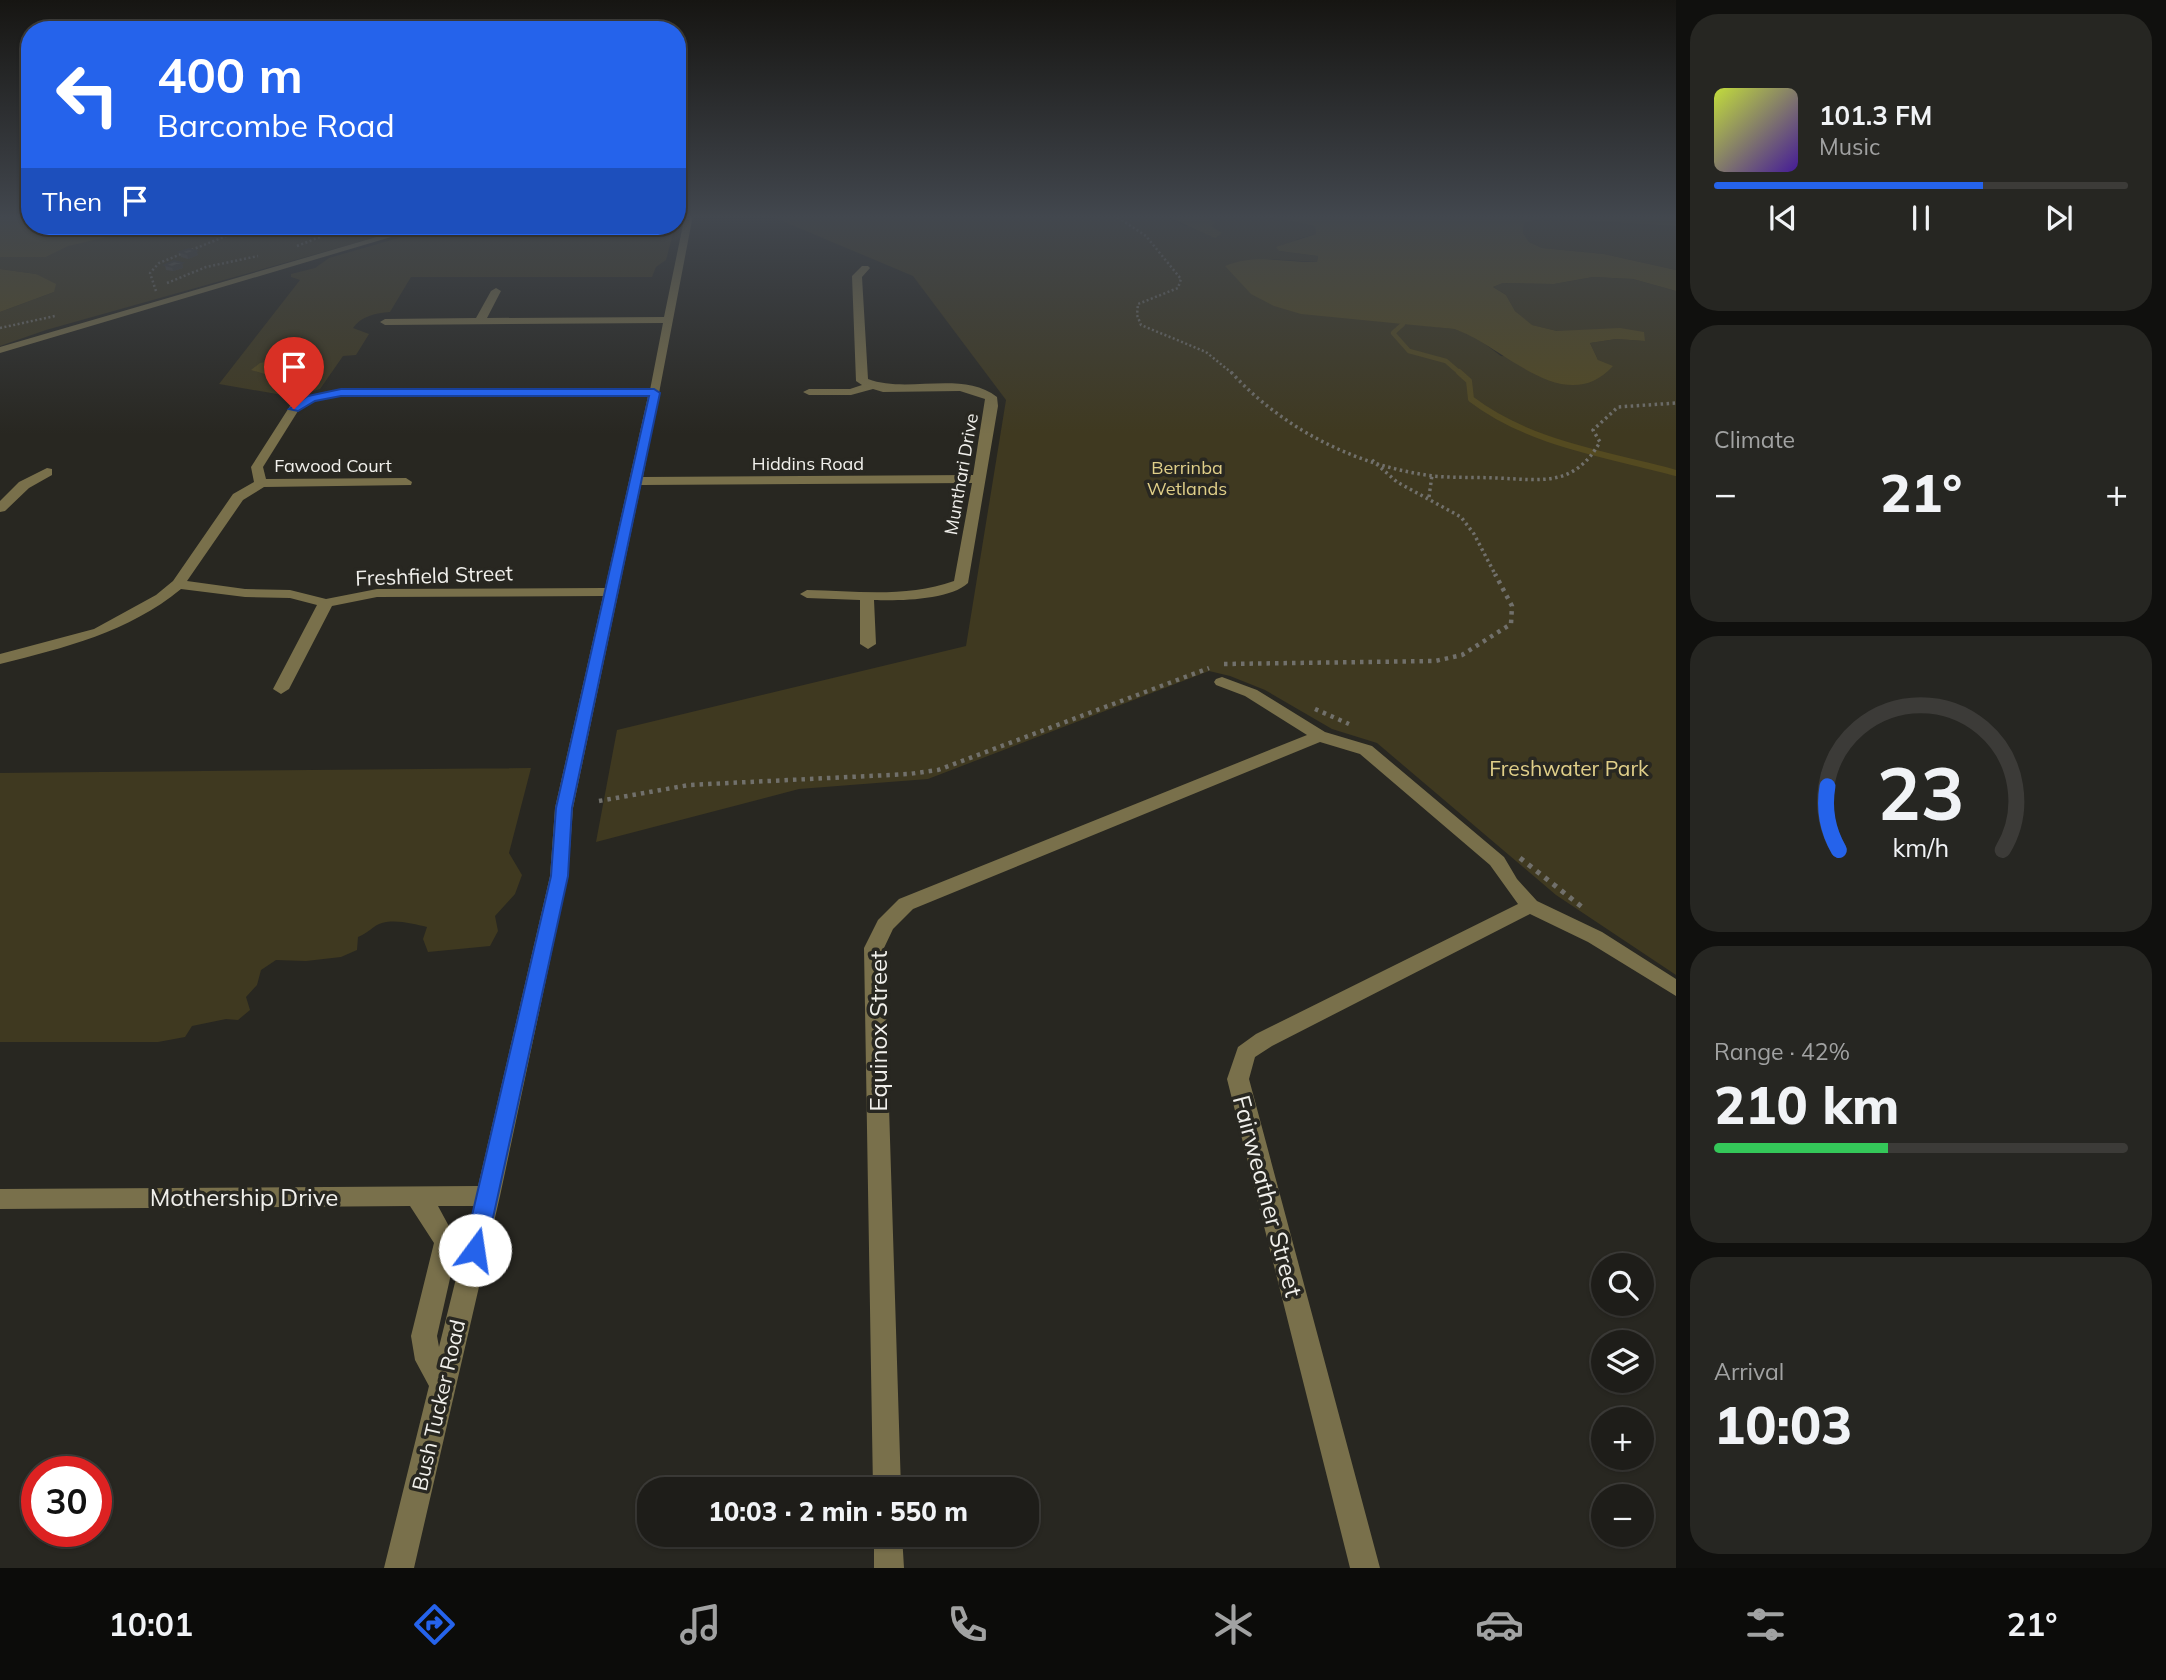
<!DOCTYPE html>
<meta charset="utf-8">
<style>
body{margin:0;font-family:Mulish,sans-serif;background:#262622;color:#f1f3f6;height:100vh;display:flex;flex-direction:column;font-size:26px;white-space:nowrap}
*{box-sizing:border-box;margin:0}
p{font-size:23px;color:#a1a2a2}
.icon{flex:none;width:38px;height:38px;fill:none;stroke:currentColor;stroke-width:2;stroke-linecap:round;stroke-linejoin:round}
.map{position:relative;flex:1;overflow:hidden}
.drawer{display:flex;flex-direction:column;gap:14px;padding:14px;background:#10100e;width:490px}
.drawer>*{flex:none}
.guide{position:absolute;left:21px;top:21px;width:665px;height:214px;border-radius:28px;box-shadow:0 2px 5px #0004,0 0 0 2px #3c3b38;background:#2563eb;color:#fff;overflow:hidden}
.fabs{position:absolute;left:1591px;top:1253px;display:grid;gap:14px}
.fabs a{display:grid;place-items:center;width:63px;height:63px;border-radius:50%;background:#1e1d19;box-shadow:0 2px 5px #0004,0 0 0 2px #3c3b38;font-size:35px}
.speed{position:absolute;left:21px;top:1456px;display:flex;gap:14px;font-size:35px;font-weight:700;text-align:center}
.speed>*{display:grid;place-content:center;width:91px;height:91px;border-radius:50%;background:#1e1d19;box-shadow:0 2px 5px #0004,0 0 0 2px #3c3b38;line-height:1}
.speed .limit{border:10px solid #d22;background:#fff;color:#111}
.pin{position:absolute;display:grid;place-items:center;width:60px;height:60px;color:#fff;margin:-72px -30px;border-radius:50% 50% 50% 0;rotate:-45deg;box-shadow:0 0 7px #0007}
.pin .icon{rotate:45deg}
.me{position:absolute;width:77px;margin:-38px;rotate:14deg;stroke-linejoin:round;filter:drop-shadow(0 0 5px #0008)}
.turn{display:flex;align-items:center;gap:24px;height:147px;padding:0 21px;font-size:32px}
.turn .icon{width:91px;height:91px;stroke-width:2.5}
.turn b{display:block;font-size:49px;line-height:60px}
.then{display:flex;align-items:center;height:66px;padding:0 21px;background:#0003;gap:14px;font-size:26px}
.big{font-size:52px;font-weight:800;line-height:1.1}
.drawer .card{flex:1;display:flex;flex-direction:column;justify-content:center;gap:10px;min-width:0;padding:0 24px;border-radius:28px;background:#262622}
.drawer .dial{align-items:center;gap:0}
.dial svg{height:182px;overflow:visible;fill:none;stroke:#3c3b38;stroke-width:7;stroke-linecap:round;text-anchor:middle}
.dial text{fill:#f1f3f6;stroke:none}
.song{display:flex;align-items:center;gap:21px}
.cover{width:84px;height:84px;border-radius:10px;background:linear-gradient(135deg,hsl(70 70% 55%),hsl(260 70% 35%))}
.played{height:7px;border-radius:4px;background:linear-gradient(90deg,#2563eb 65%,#3c3b38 65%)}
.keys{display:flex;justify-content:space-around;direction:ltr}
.heat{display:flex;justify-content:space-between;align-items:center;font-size:38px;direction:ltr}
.charge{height:10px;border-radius:5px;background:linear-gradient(90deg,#34c759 42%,#3c3b38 0)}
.trip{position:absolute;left:637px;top:1477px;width:402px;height:70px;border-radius:28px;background:#1e1d19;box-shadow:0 2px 5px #0004,0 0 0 2px #3c3b38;font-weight:800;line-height:70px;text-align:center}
.tab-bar{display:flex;height:112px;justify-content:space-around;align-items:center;background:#0c0c0a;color:#a1a2a2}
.tab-bar .icon{width:49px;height:49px}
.tab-bar .active{color:#2563eb}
.tab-bar b{font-size:32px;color:#f1f3f6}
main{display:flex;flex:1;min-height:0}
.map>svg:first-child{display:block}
.green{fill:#3f3920}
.water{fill:#544a20}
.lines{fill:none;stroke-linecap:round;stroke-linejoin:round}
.stream-far1{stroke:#544a20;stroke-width:4.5}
.stream{stroke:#544a20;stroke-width:6}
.path-far3{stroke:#71706b;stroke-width:2.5;stroke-dasharray:2 2.5;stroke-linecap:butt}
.path-far2{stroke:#71706b;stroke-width:3.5;stroke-dasharray:2.5 3.5;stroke-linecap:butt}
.path-far1{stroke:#71706b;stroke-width:4.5;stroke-dasharray:3.5 5;stroke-linecap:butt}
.path{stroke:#71706b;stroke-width:5;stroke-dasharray:4.5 6;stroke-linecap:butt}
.minor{fill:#79704b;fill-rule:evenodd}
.wall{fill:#4a4843}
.shaded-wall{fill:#3c3b37}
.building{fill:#56544e;stroke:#3c3b37;stroke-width:2}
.route{fill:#2563eb;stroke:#184099;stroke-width:2}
.labels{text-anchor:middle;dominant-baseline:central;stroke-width:7;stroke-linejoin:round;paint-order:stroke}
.far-street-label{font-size:18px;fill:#f1f0ec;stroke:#282721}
.far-park-label{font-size:18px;fill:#e0cf89;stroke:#282721}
.street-label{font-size:21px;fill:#f1f0ec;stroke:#282721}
.park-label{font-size:21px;fill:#e0cf89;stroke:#282721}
.near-street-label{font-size:24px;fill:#f1f0ec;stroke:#282721}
</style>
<main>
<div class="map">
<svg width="1676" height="1568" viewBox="0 0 1676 1568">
<rect width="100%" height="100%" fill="#282721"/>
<path class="green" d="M768,215H1164L1185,226H1210L1215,222L1197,215L1280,219L1315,226L1316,234L1298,239L1279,251L1318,256L1317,262L1266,259L1351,317L1454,329L1473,335L1501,356L1598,360L1590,343L1616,339L1645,341L1584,331H1557L1531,325L1515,311L1506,295L1493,287L1503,283L1554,284L1593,277L1633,279L1676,291V975L1556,895L1377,743L1332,729L1265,690L1230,676L1209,671L928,779L799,789L596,842L617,730L966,646L1006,400L913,276Z
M1542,218L1676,226V270L1604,254L1542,248L1529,242L1523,233L1524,223Z
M140,226H416L46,330L0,346V312L54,292L36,274L0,269V257H46L68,245L116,235Z
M440,226H675L666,260L656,267L652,277H411L390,312C376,313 361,316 353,328L369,334L356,355L343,356L320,389L294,397L219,384L300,280L291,277V274L315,268L329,258Z
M531,768L509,853L522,875L515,894L495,916L498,931L490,946L428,952L423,939L427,927C414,924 396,919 382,923C374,925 367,934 358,937L357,950L341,957L306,961L276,960L261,970L257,985L246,997L250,1010L238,1020L226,1019L192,1026L185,1037L158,1042H0V773Z"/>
<path class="water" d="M0,215H30V226H140L116,235L68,246L46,257H0Z
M1164,215H1197L1216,222L1211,226L1222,233L1215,238Z
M1235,215H1676V226L1542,218L1524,223L1523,233L1529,242L1542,248L1604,254L1676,270V291L1633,279L1593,277L1554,284L1503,283L1493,287L1506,295L1515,311L1532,325L1557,331L1620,328L1644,332L1645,341L1616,339L1590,343L1598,360L1613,366C1564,420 1502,344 1454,329L1301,314L1274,306L1251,294L1225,266C1256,253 1285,263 1317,262L1318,256L1279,251L1276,247L1316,234L1315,226L1280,219Z
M0,269L36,274L56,284L54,292L0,312Z
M270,361H311L316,363L314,374L272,376L251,370L260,363Z"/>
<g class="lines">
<path class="stream-far1" d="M1403,324L1393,333L1409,351L1446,361L1461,374"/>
<path class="stream" d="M1459,372L1469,381L1471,399C1530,444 1606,454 1676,473"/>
<path class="path-far3" d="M1114,215L1146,236L1181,279L1178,288L1138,304L1137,315L1141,325L1206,352L1233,374
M297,246L348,226
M167,283L206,267L258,256
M156,291L150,273L159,263L251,226
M0,328L55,316"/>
<path class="path-far2" d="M1231,372C1283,429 1356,466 1433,476C1454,478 1476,477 1497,478C1543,480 1574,487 1600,442L1593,430L1618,407L1676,403
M1372,460L1397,482L1461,517L1474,534L1496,576
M1429,497L1432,475"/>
<path class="path-far1" d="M1224,664L1435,661L1462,655L1511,624L1512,606L1495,574
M1315,709L1349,724
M599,801L689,785L909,774L938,770L1209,668"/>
<path class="path" d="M1520,858L1582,907"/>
<path class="minor" d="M685,215H693L643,477L973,475L985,399L960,391L883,392L873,389L851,395H809L803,392L809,389H850L862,385L856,381L852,276L862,266H868L870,268L862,277L868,379C907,394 962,370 997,397L998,406L968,583C950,600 899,601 874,600L876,644L868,649L860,644V600L807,598L800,594L807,590C856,591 907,598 954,581L972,483L641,485L573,808L568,876L500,1196L414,1568H384L429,1386L415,1360L411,1336L434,1243L410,1206L0,1209V1189L478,1186L550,876L555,808L603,596L377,597L332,606L289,689L281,694L273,689L317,605L290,598L245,597L181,589C129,632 64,648 0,664V654L94,629L156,595L173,581L233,494L254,482L251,467L290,406L308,396L341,390H650L663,323L385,325L380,322L385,319L476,318L491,291L496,288L501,291L487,318L664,317ZM341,396H648L605,588L377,589L326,599L290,590L245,589L187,581L243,500L264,487L411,485L412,482L406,478L266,479L263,467L298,411L315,401ZM438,1206H474L439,1347L437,1336L458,1243Z
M414,226H428L0,353V347Z
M47,468L52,469V475L29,488L5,511L0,512V501L19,482Z
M1222,677L1257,690L1325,732L1372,746L1504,857L1517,879L1537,901L1602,932L1676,979V996L1588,942L1530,914L1272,1046L1255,1057L1249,1079L1380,1568H1350L1227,1079L1238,1047L1256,1034L1518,904L1490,865L1360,754L1320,742L913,909L893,929L884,948L901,1489H873L864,948L878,920L899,899L1307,735L1245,696L1216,685L1214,682L1216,679Z
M874,1535H902L904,1568H874Z"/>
</g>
<path class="wall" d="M196,251L198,255L188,259L181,257L180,252Z
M182,263L183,268L173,271L166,270L165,265Z"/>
<path class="shaded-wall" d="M196,251L198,255L188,259L187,254Z
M182,263L183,268L173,271L172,267Z"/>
<path class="building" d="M189,249L196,251L187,254L180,252Z
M174,261L182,263L172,267L165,265Z"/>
<linearGradient id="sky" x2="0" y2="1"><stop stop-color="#161512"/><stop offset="0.5" stop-color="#42474e"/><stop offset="1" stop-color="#42474e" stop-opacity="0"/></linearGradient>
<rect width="1676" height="434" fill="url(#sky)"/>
<path class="route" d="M341,389H654L660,393L572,808L568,876L486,1250L483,1257L475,1260L467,1257L464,1250L551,876L556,808L649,396H341L315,401L298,411L289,409L308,396Z"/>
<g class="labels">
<g class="far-street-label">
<text x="808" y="463">Hiddins Road</text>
<text x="333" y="465">Fawood Court</text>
<text transform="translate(961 474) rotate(-80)">Munthari Drive</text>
</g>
<g class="far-park-label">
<text x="1187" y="467">Berrinba<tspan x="1187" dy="21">Wetlands</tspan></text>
</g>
<g class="street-label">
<text transform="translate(434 575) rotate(-2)">Freshfield Street</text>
<text transform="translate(438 1405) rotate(-77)">Bush Tucker Road</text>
</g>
<g class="park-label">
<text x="1569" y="768">Freshwater Park</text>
</g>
<g class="near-street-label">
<text transform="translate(878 1031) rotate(-90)">Equinox Street</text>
<text transform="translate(1268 1196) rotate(75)">Fairweather Street</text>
<text x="244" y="1197">Mothership Drive</text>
</g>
</g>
</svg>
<div class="fabs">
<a><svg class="icon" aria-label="search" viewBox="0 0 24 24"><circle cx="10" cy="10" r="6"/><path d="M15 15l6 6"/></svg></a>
<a><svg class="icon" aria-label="layers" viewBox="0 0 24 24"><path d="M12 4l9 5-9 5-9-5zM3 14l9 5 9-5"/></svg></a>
<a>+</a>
<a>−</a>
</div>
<div class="speed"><div class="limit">30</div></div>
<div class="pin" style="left:294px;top:409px;background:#d93025"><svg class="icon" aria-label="arrive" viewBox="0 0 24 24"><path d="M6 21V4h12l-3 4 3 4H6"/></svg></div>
<svg class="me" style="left:475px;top:1250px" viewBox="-20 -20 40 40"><circle r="19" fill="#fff"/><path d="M0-13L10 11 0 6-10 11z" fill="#2563eb"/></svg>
<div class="trip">10:03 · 2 min · 550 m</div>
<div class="guide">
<div class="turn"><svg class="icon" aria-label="left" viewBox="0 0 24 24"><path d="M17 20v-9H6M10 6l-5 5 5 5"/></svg><div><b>400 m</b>Barcombe Road</div></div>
<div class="then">Then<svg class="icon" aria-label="arrive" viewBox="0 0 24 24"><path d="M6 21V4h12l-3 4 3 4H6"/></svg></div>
</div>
</div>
<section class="drawer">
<div class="card">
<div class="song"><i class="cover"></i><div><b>101.3 FM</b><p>Music</p></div></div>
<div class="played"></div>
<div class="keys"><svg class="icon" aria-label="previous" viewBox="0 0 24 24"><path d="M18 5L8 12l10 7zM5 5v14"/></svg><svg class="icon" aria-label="pause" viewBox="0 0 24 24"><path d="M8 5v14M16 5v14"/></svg><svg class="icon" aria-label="next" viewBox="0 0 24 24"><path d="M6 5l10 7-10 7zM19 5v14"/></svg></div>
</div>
<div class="card"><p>Climate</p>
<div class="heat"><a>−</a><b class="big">21°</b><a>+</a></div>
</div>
<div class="card dial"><svg viewBox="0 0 100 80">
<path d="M14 69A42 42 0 1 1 86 69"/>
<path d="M14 69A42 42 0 0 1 9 41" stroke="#2563eb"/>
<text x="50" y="56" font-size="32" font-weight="700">23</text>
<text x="50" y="72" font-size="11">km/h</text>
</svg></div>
<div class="card"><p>Range · 42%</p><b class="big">210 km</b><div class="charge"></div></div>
<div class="card"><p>Arrival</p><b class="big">10:03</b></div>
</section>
</main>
<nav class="tab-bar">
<b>10:01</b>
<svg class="icon active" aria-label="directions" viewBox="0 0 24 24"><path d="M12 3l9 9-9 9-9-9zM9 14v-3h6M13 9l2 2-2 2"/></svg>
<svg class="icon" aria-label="music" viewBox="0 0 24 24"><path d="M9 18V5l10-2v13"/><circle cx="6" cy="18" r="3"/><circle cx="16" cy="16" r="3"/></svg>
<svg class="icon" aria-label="phone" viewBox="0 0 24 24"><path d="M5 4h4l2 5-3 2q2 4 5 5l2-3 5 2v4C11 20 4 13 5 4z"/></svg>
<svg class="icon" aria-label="climate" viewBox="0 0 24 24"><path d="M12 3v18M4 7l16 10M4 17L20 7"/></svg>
<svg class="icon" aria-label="car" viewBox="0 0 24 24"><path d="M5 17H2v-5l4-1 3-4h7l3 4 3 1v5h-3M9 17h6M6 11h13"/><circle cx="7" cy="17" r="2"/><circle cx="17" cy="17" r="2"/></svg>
<svg class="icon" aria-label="filters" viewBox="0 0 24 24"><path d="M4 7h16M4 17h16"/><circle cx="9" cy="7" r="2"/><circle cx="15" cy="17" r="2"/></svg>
<b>21°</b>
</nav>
